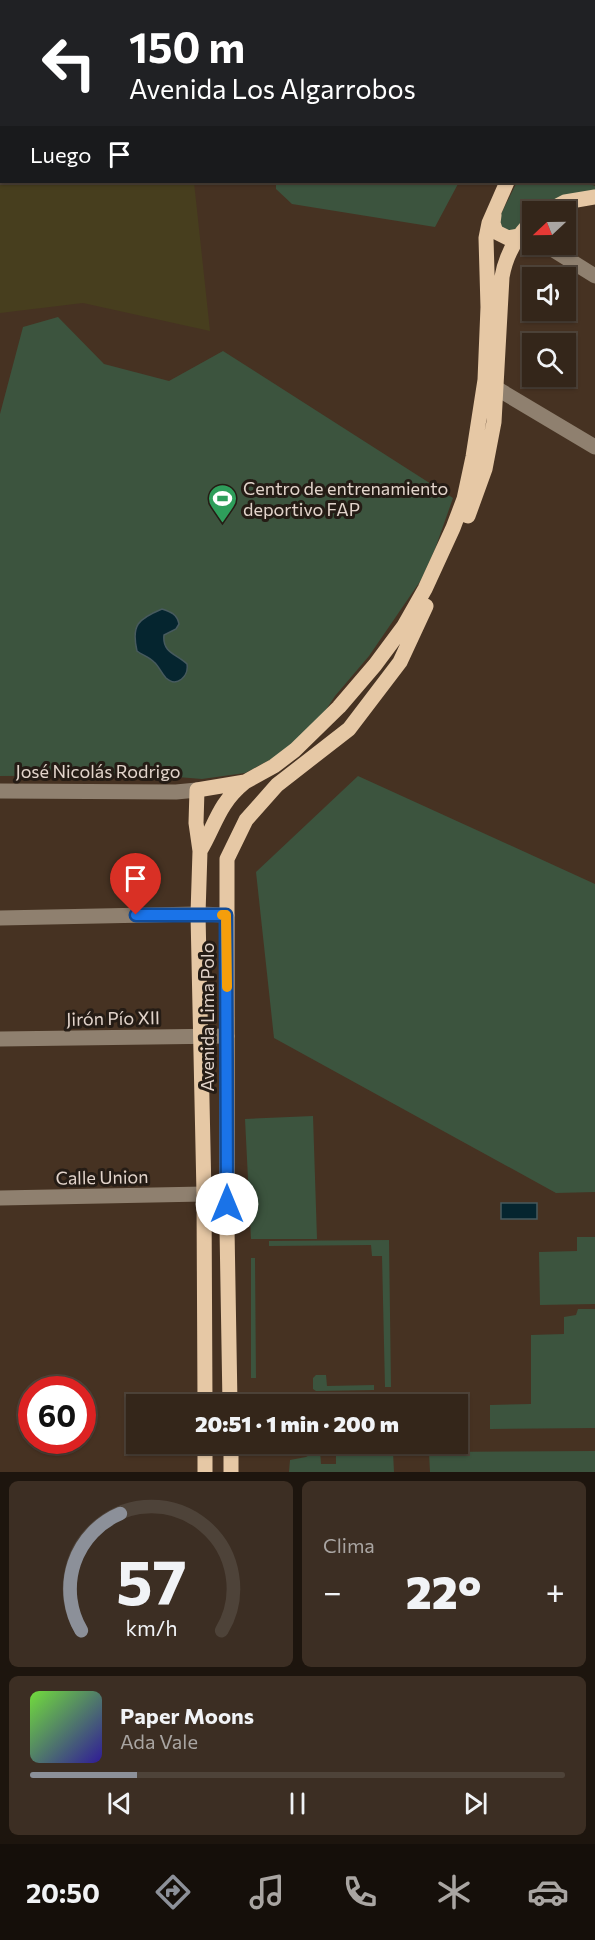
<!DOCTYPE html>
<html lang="es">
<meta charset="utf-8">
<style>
body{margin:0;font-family:Commissioner,sans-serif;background:#3c2e23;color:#f1f3f6;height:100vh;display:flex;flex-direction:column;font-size:22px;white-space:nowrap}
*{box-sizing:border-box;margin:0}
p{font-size:20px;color:#a9a5a2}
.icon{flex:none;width:33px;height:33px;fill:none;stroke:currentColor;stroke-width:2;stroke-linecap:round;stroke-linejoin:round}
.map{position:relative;height:1472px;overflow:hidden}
.drawer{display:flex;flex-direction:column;gap:9px;padding:9px;background:#1d150e;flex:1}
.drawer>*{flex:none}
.top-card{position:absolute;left:0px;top:0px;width:596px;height:183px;box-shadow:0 2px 4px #0004,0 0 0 2px #4e4339;background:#202124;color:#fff;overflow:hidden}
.needle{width:39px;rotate:248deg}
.controls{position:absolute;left:522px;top:201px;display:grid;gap:12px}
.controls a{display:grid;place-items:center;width:54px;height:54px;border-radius:0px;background:#34261a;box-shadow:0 2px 4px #0004,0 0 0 2px #4e4339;font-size:30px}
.speed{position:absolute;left:18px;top:1376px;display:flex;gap:12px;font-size:30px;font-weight:700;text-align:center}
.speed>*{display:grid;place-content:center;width:78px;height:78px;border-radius:50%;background:#34261a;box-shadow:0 2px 4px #0004,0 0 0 2px #4e4339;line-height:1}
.speed .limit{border:9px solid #d22;background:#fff;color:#111}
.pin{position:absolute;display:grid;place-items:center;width:51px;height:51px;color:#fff;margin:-62px -26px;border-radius:50% 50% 50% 0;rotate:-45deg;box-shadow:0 0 6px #0007}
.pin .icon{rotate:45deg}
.me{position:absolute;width:66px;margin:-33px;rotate:0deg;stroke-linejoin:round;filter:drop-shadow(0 0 4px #0008)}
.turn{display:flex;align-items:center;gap:21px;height:126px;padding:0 30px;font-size:27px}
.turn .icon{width:78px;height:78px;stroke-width:2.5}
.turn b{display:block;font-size:42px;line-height:51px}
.then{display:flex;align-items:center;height:57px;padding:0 30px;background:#0003;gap:12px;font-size:22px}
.big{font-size:45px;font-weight:800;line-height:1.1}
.drawer .card{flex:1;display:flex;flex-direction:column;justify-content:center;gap:9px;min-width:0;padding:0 21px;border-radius:9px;background:#3c2e23}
.drawer .dial{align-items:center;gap:0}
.dial svg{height:156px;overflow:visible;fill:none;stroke:#4e4339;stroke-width:7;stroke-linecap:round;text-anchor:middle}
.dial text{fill:#f1f3f6;stroke:none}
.song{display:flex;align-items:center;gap:18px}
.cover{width:72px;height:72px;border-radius:9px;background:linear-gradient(135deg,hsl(100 70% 55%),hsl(250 70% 35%))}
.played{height:6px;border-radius:3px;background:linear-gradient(90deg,#8c9099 20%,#4e4339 20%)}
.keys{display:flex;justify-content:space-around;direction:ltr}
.heat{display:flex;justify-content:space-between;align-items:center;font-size:33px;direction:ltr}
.drawer .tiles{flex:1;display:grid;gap:9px;grid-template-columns:1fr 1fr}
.card:last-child{grid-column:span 2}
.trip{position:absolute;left:126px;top:1394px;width:342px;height:60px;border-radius:0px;background:#34261a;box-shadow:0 2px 4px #0004,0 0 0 2px #4e4339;font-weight:800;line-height:60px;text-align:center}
.menu{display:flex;height:96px;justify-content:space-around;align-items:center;background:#150f0a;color:#a9a5a2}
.menu .icon{width:42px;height:42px}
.menu .current{color:#8c9099}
.menu b{font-size:27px;color:#f1f3f6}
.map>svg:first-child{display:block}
.green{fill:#3c543e}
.sand{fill:#473e1e}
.water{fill:#05252f;stroke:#475a5e;stroke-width:1.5}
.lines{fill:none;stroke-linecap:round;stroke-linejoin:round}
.minor{stroke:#8f806f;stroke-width:15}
.major{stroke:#e6c8a5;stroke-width:15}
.route-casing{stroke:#114b97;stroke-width:15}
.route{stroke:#1a73e8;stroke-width:10}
.slow{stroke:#f59e0b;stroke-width:10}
.labels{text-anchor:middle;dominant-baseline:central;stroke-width:6;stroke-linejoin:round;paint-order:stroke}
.poi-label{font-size:18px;fill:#e2d4cb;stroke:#251c15;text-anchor:start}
.street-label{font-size:18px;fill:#e2d4cb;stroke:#251c15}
</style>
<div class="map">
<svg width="595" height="1472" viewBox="0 0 595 1472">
<rect width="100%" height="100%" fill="#463222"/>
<path class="green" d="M392,0H587L391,1Z
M276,182H459L435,227L292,204L276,189Z
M517,182H585L595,186V193L550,203L532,212V214L513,231L503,230L498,220Z
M58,317L104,364L169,381L223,351L453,498L435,549L421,580L369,656L335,696L314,728L292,748L245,773L202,779L153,775L0,776V414L23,327Z
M358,776L595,884V1192L556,1193L274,1038L256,872Z
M313,1116L317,1239H251L245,1119Z
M577,1237H595V1304L540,1305L539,1252L577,1251Z
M389,1240L391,1387H385L382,1256H372L371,1245L269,1246V1241Z
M251,1258H255L256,1378H251Z
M578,1309H595V1428L490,1429V1405L531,1404V1335L564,1334V1317L576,1315Z
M316,1375H326L327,1386L374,1385V1390L316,1391L313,1389V1378Z
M316,1451H320L321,1464H336V1453L393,1452L394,1472H289L290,1460L306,1457Z
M595,1451V1472H430L429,1452Z"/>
<path class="sand" d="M0,0H174V1L2,2V182H194L210,331L83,303L0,313Z"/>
<path class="water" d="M162,609C171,612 177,614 179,624L176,629L164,635C162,653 177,654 187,664C189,676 177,688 166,678C161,673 159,666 154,662C149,657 142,655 137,651C131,625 138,619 162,609Z
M501,1203H537V1219H501Z"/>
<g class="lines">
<path class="minor" d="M547,244L550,248L595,276
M496,388L595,447
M0,791L176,792L197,790
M0,918L198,914L227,915
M0,1039L227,1036
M0,1198L204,1194"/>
<path class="major" d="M594,69L595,68
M594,174H595
M546,212L565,202L595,197
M494,215L493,223L496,232L508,238L518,236
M468,516L485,469L494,422L502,277C506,254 516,237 532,221
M200,851C216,824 218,804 245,782
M205,1404L204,1194L198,914L200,851L196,823L197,790L245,782L274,766L295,750L339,707L375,665L404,626L425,589L453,528L464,499L473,457L485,380L488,307L486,238L489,223L507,182
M230,1404L227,1228V859L246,820L277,785L349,729L400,662L426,606
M205,1443V1472
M231,1443V1472"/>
</g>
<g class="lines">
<defs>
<path id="route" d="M136,915H226L227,1204"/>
</defs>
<use href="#route" class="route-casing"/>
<use href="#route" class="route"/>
<path class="slow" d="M222,915H226L227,987"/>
</g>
<defs>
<symbol id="stadium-pin" viewBox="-11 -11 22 30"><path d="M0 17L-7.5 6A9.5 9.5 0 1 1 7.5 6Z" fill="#2e9e5b" stroke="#251c15"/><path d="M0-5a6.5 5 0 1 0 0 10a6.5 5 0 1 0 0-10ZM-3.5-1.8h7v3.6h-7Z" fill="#fff"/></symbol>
</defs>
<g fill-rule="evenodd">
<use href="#stadium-pin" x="206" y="482" width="33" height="45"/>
</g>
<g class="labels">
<g class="poi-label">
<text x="243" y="488">Centro de entrenamiento<tspan x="243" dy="21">deportivo FAP</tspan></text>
</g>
<g class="street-label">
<text x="98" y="771">José Nicolás Rodrigo</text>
<text transform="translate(207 1017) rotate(-90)">Avenida Lima Polo</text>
<text transform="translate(113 1018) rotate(-1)">Jirón Pío XII</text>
<text transform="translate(102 1177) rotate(-1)">Calle Union</text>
</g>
</g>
</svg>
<div class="controls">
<a><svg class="needle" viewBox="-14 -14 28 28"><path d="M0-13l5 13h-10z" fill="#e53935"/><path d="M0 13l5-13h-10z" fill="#a9a5a2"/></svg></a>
<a><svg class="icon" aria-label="sound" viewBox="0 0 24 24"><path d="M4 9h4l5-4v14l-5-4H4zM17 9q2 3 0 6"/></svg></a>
<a><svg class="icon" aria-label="search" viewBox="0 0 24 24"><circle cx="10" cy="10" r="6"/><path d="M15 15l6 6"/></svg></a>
</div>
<div class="speed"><div class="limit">60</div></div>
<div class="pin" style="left:136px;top:915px;background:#d93025"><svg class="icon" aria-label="arrive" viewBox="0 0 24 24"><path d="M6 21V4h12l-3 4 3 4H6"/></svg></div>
<svg class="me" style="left:227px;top:1204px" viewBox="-20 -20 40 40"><circle r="19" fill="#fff"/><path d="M0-13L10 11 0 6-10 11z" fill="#1a73e8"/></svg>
<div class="trip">20:51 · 1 min · 200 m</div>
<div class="top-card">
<div class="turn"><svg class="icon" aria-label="left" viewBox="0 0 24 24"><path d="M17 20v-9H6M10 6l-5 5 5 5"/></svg><div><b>150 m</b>Avenida Los Algarrobos</div></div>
<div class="then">Luego<svg class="icon" aria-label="arrive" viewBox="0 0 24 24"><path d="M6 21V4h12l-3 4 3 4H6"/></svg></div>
</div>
</div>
<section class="drawer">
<div class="tiles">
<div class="card dial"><svg viewBox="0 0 100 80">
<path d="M14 69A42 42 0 1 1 86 69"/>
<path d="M14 69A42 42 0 0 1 34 9" stroke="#8c9099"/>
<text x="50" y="56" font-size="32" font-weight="700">57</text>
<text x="50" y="72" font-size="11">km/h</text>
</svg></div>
<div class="card"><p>Clima</p>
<div class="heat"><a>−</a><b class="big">22°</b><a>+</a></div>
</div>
<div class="card">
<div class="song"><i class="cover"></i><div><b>Paper Moons</b><p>Ada Vale</p></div></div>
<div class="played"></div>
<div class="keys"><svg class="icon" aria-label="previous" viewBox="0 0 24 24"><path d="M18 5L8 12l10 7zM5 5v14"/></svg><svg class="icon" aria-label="pause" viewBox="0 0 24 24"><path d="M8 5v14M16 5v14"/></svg><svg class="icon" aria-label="next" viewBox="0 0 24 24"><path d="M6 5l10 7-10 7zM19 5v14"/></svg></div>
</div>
</div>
</section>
<nav class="menu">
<b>20:50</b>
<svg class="icon current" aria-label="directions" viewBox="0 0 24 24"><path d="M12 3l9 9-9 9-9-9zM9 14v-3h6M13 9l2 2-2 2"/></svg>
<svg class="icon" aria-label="music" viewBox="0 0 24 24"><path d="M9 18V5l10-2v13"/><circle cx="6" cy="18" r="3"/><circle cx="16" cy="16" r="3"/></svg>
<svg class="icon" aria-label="phone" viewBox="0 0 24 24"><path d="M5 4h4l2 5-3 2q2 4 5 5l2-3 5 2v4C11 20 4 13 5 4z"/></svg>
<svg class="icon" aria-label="climate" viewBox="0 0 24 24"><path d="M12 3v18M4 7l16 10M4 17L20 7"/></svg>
<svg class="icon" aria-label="car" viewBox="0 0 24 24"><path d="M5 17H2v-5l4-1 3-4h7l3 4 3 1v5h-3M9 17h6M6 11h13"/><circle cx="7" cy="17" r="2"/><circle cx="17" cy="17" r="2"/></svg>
</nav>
